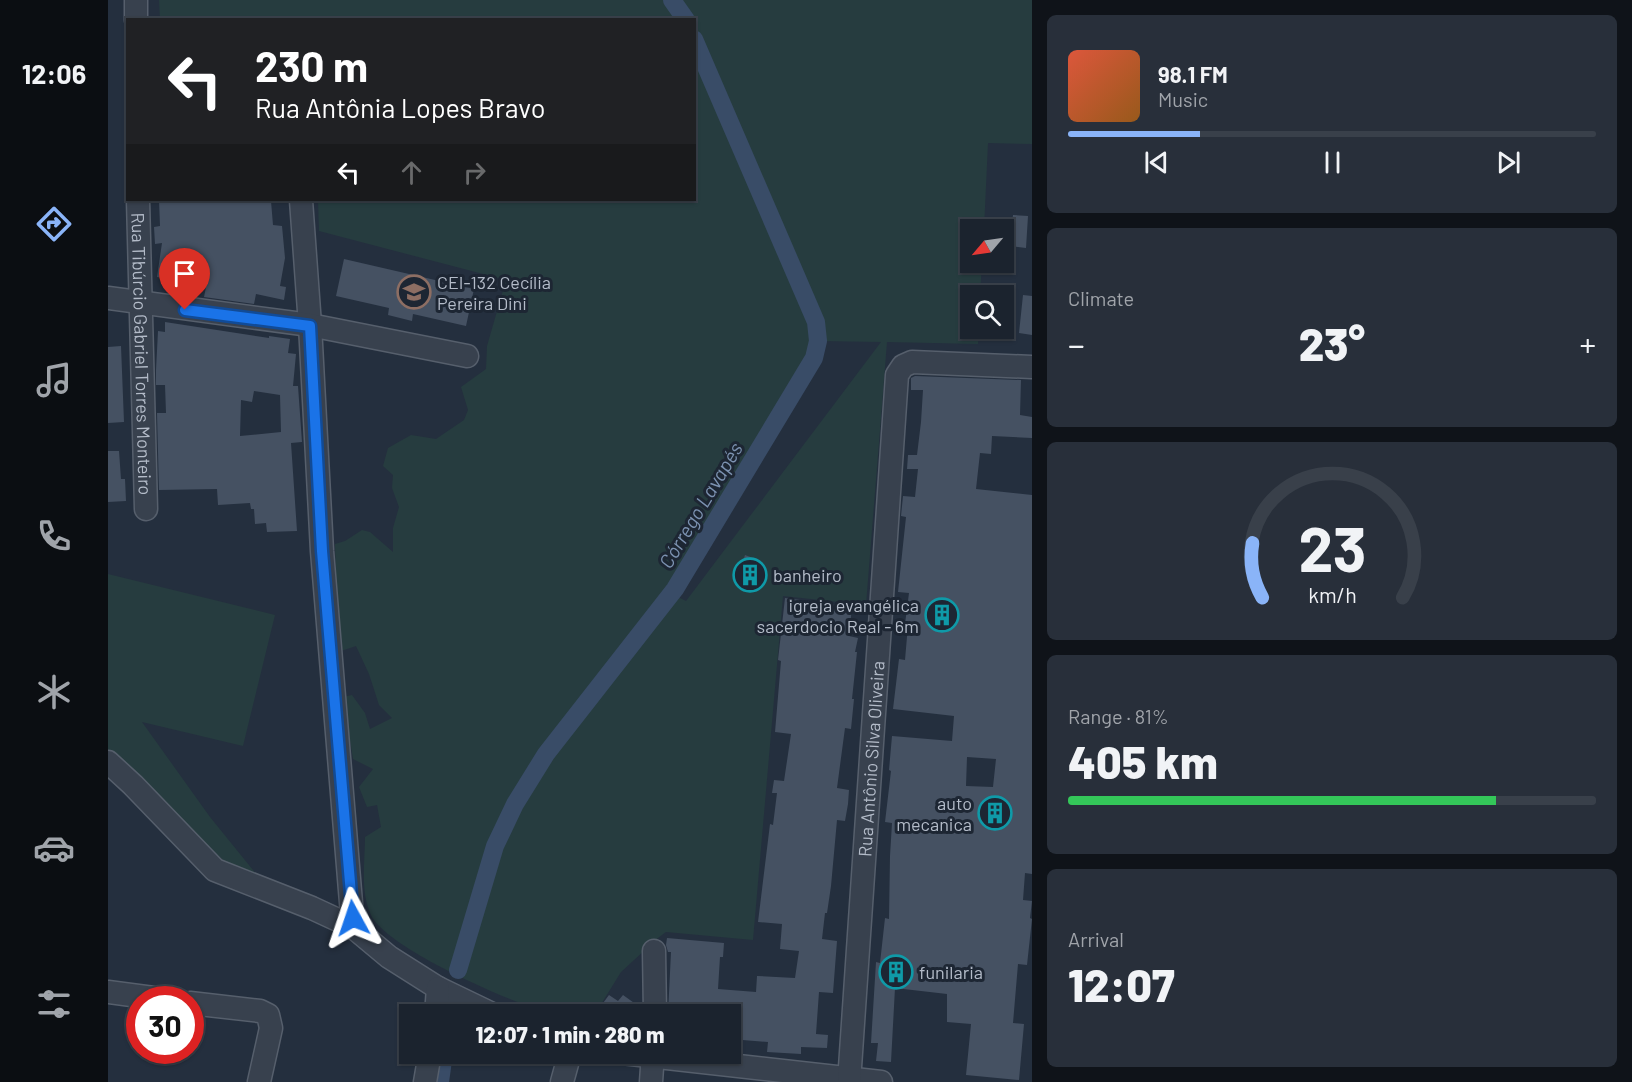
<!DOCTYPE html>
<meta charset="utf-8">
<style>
body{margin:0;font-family:Barlow,sans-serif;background:#282f3a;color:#f1f3f6;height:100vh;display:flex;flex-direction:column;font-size:22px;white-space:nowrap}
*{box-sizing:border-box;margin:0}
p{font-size:20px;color:#a0a4aa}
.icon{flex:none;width:33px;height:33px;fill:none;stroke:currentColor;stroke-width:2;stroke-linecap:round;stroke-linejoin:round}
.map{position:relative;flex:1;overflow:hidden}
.side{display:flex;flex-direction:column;gap:15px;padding:15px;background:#0f1319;width:600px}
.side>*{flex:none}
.guide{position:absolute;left:18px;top:18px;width:570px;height:183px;border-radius:0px;box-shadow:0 2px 4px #0004,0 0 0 2px #39404a;background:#202124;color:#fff;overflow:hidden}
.needle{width:39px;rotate:241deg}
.buttons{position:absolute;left:852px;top:219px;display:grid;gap:12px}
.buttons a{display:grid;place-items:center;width:54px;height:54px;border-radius:0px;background:#1b232e;box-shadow:0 2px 4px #0004,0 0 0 2px #39404a;font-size:30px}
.speed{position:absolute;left:18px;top:986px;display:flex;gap:12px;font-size:30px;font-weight:700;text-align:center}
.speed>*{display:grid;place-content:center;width:78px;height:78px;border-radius:50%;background:#1b232e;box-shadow:0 2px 4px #0004,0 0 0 2px #39404a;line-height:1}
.speed .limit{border:9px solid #d22;background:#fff;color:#111}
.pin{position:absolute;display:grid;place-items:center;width:51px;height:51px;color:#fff;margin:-62px -26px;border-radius:50% 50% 50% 0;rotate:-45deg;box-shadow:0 0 6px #0007}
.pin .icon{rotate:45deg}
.me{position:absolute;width:66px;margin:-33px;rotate:355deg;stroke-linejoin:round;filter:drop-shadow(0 0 4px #0008)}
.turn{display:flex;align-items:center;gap:21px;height:126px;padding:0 30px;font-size:27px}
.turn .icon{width:78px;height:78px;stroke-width:2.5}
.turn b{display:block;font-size:42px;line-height:51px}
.lanes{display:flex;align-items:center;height:57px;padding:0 30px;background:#0003;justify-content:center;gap:30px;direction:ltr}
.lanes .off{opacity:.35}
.big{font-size:45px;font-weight:800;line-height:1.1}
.side .tile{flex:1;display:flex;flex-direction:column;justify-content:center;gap:9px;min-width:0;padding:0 21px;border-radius:9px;background:#282f3a}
.side .dial{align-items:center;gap:0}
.dial svg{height:156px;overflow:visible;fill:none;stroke:#39404a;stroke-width:7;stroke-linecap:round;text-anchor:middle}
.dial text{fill:#f1f3f6;stroke:none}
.song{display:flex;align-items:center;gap:18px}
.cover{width:72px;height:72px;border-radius:9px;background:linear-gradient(135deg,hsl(10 70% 55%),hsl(30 70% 35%))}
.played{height:6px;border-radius:3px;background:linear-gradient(90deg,#8ab4f8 25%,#39404a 25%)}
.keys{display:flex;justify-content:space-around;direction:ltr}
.heat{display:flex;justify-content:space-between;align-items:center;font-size:33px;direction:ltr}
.charge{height:9px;border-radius:4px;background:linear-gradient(90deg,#34c759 81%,#39404a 0)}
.trip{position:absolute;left:291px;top:1004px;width:342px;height:60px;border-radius:0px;background:#1b232e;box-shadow:0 2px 4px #0004,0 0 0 2px #39404a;font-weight:800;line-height:60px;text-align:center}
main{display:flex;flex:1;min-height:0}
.menu{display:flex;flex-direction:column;width:108px;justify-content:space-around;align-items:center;background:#0b0e12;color:#a0a4aa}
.menu .icon{width:42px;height:42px}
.menu .on{color:#8ab4f8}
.menu b{font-size:27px;color:#f1f3f6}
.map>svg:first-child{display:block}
.green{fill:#263c3f;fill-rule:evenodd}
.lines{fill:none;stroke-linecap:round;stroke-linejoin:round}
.canal{stroke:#394c67;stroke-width:18}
.building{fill:#455162;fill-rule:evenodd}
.minor-casing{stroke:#565f6c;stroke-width:25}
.minor{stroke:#38414e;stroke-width:22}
.route-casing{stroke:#114b97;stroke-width:15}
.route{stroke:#1a73e8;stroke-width:10}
.labels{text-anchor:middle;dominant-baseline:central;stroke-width:6;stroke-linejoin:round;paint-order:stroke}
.poi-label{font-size:18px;fill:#b4bcc9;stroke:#1d2633;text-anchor:start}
.street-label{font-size:18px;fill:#b4bcc9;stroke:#1d2633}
.water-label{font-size:20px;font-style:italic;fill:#7c92b1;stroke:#1d2633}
</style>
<main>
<nav class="menu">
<b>12:06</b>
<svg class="icon on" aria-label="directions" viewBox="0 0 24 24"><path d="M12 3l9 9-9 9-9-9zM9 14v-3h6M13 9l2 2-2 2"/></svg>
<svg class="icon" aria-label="music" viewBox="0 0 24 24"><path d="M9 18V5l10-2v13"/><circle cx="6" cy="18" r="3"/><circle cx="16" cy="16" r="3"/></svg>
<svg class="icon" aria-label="phone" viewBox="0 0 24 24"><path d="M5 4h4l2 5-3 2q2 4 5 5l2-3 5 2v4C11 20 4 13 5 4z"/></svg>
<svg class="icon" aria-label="climate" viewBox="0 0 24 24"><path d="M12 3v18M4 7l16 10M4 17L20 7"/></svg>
<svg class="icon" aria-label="car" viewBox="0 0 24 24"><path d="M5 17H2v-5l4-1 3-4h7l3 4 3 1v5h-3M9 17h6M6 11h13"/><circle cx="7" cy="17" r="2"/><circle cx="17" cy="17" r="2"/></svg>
<svg class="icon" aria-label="filters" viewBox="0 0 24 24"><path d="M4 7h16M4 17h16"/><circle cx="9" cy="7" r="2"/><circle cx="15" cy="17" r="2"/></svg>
</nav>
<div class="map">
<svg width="924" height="1082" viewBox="0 0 924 1082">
<rect width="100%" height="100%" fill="#242f3e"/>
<path class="green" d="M51,0H924V144L880,143L876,229L862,230V262L874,263L872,295L862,296V328L871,329L870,344L779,342L758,605L675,596L645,940L558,932L550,938L513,972L487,1014C473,1014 455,1017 441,1013C404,1003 278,948 263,915C252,892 257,862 257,837L273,827L269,805L259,807L251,787L265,769L245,759L235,697L244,695L257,713L262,729L284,718L271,705L261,674L248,646L233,651L229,617L227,544L237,541L254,530L262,532L285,552V528L291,507L284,488L285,475L275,466L280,448L303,435L328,439L356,420L360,410L353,387L378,369L379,346L398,280L211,231L210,200H586V20H52ZM710,341L773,342L578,601L564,594L706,358Z
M0,574L167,615L135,746L34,722L102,817L153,880L119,864L20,767L0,752Z"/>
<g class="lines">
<path class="canal" d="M564,0L578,20
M350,970L387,846L407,804L438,754L567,589L706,358L710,341L708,322L586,39
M332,1082L336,1053"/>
</g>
<path class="building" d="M51,200H158V201H163L165,225L174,226L177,258L172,286L178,287L176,300L148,294L146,304L96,297L98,287L73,283V281L49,277L54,243L47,244L46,227L52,226Z
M905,215L920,216L918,248L902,246Z
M236,259L366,289L358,326L305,314L304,321L280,315L281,308L228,296Z
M915,295L924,296V335L911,333Z
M57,322L161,338V336L182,339L180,353L188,354L185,386H190L194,442L183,443L189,531L159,532L158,523L147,524L146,509H143L142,503L110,505L109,489L51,490L49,413H58L57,385H48V370L50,331L57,332ZM146,391L172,395L173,432L132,436L133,400L144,402Z
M13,346L16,422L0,423V347Z
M807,376L913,380L912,415L924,417V438L884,436L883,454L872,453L868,489L924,495V874L917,873L915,900L924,901L922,918L924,919L919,965L910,964L905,1023L916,1024L911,1080L858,1075L863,1024L839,1022V994L787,988L783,1062L768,1061L770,1043H763L768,962L772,963L777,918L781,919L782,856L784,823L777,822L783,771L781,770L784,736L844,741L846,716L785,709L791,659L797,660L800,625L797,624L801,593L790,592L798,517L793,516L795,496L807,497L810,469H799L800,455H809L813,422L815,390H803V378ZM859,757L888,759L885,787L858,786Z
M0,451H11L13,479H17L18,501L0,502Z
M637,555L653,561L650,568L656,570L650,587L629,580Z
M677,598L744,607L741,636L750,638L747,652H749L744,699H746L743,729L737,728L729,788L741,790L740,804L737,821L729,820L723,886L719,913H717L714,939L729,941L725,993L711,992L708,1034L720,1035L719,1048L693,1047V1054L659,1052L660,1042L622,1039V1014H560L563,952H560L558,945L559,938L616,943L615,957H612L610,989L648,992L649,976L687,978L691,951L672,949L674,924L650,922L662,824L665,825L669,793H664L666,780L676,781L683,734L667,732L673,661L670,660Z
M501,995L510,1001L515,995L529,1005L524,1011L528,1014H487Z"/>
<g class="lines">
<defs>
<g id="minor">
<path d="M28,0V20"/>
<path id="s1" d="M30,200L38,509"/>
<path d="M193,200L202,325L214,551L245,927"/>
<path d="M0,298L202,325L359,356"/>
<path d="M0,762L25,785L107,870L204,908L245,927L281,957L330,988L384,1014"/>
<path d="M546,951L547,1014"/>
<path d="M0,992L53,999"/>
<path d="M82,1003L152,1011L160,1015L163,1028L151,1082"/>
<path d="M328,1014L330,988"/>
<path d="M514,1053L773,1082"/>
<path d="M317,1082L322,1053"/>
<path d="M454,1082L462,1053"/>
<path d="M543,1082L545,1053"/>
<path id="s2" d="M741,1082L789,375L795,366L804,362L924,367"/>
</g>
</defs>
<use href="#minor" class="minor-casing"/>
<use href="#minor" class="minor"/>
</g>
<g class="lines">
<defs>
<path id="route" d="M77,310L202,326L214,551L245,918"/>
</defs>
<use href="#route" class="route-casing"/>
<use href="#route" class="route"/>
</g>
<defs>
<symbol id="school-ring" viewBox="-11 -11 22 22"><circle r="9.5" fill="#1d2633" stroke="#8d6e63" stroke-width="1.5"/><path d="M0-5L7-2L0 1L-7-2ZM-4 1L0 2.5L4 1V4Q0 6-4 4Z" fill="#8d6e63"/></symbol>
<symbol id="building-ring" viewBox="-11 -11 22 22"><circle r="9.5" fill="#1d2633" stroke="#0f9aa8" stroke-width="1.5"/><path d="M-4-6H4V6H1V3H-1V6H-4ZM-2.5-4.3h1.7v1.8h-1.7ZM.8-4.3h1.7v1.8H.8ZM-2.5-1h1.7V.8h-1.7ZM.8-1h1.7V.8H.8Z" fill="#0f9aa8"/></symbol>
</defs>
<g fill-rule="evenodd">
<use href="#school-ring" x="287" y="273" width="38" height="38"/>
<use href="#building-ring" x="623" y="556" width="38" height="38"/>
<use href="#building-ring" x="815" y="596" width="38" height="38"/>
<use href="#building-ring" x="868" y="794" width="38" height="38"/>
<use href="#building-ring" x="769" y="953" width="38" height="38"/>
</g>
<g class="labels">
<g class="poi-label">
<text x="329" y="282">CEI-132 Cecília<tspan x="329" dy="21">Pereira Dini</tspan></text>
<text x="665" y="575">banheiro</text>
<text x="811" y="605" text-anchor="end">igreja evangélica<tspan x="811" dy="21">sacerdocio Real - 6m</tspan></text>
<text x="864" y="803" text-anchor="end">auto<tspan x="864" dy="21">mecanica</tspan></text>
<text x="811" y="972">funilaria</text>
</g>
<g class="street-label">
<text stroke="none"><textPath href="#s1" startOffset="154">Rua Tibúrcio Gabriel Torres Monteiro</textPath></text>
<text stroke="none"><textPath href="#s2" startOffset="324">Rua Antônio Silva Oliveira</textPath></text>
</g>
<g class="water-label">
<text transform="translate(592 505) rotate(-59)">Córrego Lavapés</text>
</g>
</g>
</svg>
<div class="buttons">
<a><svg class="needle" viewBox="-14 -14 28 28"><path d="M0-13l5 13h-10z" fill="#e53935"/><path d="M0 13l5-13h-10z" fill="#a0a4aa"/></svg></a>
<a><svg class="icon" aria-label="search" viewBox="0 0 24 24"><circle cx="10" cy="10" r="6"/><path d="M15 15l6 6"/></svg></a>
</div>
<div class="speed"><div class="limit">30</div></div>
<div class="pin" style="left:77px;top:310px;background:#d93025"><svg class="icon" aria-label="arrive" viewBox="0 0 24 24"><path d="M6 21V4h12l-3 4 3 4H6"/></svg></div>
<svg class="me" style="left:245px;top:918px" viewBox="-20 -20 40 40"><path d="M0-17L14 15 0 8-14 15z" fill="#1a73e8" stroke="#fff" stroke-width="4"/></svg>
<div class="trip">12:07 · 1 min · 280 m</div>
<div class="guide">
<div class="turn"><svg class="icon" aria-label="left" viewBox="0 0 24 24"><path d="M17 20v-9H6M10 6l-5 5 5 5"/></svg><div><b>230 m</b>Rua Antônia Lopes Bravo</div></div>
<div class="lanes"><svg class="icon" aria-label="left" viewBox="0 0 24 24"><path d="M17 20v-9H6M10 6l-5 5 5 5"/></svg><svg class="icon off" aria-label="ahead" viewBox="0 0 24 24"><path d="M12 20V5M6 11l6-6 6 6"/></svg><svg class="icon off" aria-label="right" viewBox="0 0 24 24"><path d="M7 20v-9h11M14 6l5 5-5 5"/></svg></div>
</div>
</div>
<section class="side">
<div class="tile">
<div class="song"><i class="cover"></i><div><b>98.1 FM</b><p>Music</p></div></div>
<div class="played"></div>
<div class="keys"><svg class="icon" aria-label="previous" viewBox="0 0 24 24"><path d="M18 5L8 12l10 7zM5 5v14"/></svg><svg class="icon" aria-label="pause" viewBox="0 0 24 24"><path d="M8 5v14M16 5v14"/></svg><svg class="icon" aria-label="next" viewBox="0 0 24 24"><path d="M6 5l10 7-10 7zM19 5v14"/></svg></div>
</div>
<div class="tile"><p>Climate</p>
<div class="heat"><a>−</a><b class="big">23°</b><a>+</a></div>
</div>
<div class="tile dial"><svg viewBox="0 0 100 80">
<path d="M14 69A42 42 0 1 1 86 69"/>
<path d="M14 69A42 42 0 0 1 9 41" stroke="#8ab4f8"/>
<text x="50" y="56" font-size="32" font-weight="700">23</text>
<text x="50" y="72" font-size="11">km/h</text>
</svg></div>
<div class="tile"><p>Range · 81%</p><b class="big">405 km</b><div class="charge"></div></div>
<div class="tile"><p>Arrival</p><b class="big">12:07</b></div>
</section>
</main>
